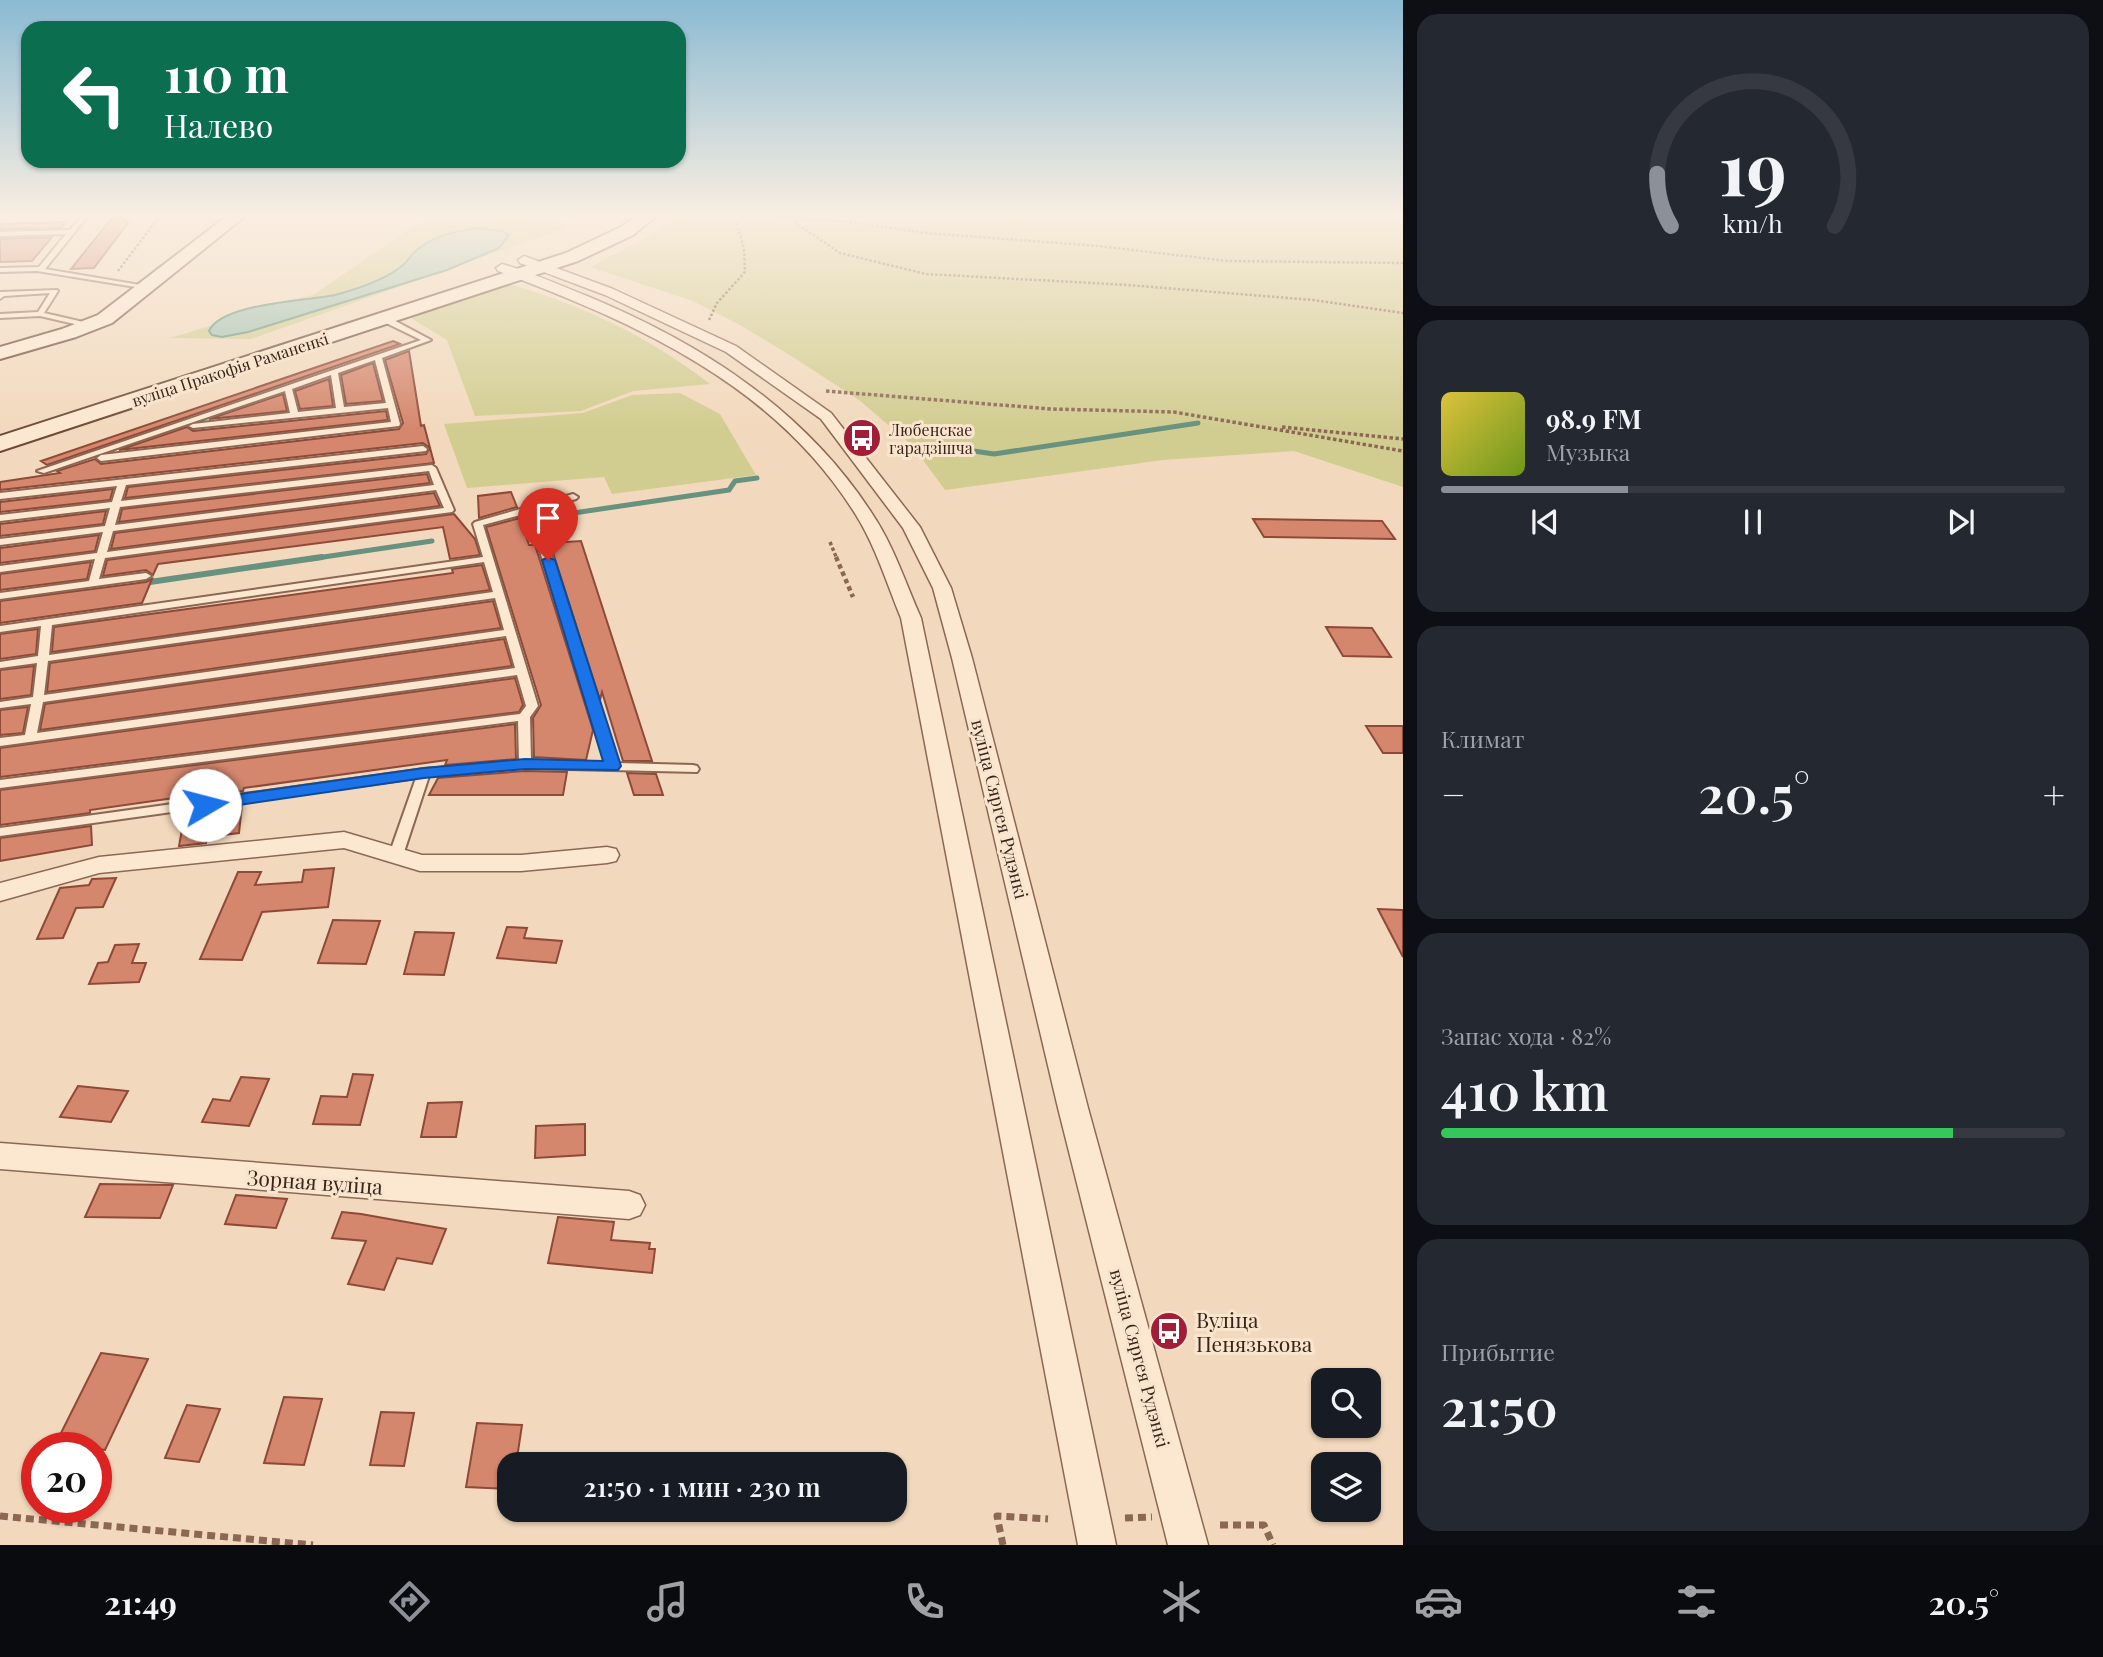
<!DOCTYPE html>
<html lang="ru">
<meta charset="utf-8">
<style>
body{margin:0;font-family:"Playfair Display",serif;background:#242831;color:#f1f3f6;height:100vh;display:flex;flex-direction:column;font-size:26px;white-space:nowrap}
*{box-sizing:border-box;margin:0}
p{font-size:23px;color:#9ea1a6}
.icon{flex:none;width:38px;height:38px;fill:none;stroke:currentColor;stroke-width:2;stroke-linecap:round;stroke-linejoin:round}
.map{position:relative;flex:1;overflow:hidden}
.side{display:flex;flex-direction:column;gap:14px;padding:14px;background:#0d0f14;width:700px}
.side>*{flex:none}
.hud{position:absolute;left:21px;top:21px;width:665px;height:147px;border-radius:21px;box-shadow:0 2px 5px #0004;background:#0b6e4f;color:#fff;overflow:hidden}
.tools{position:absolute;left:1311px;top:1368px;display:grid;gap:14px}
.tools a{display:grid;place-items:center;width:70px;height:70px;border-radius:14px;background:#171b24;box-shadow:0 2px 5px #0004;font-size:35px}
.speed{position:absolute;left:21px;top:1432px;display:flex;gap:14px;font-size:35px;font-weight:700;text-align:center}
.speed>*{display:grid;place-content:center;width:91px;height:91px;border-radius:50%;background:#171b24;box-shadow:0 2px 5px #0004;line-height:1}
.speed .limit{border:10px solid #d22;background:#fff;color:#111}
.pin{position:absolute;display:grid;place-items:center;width:60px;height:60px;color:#fff;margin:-72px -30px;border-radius:50% 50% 50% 0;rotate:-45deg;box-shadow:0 0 7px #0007}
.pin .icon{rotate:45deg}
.me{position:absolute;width:77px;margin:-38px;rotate:82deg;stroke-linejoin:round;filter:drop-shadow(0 0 5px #0008)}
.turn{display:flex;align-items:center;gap:24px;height:147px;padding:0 28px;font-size:32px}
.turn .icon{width:91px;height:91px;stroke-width:2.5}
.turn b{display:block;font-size:49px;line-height:60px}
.big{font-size:52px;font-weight:600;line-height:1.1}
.side .tile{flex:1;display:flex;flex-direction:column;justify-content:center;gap:10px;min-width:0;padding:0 24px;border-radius:21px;background:#242831}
.side .dial{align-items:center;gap:0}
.dial svg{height:182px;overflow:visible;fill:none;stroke:#363941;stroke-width:7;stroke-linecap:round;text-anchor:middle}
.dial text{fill:#f1f3f6;stroke:none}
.song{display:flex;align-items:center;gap:21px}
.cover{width:84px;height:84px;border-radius:10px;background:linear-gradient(135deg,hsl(50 70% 55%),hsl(80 70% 35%))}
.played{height:7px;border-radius:4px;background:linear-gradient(90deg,#8c9099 30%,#363941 30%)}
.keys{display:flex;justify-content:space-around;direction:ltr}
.heat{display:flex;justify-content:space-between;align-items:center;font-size:38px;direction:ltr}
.charge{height:10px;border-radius:5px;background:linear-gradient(90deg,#34c759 82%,#363941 0)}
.trip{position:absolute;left:497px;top:1452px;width:410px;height:70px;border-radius:21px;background:#171b24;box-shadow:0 2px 5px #0004;font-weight:600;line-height:70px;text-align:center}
.dock{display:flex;height:112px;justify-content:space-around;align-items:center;background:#090b0e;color:#9ea1a6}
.dock .icon{width:49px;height:49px}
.dock .current{color:#8c9099}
.dock b{font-size:32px;color:#f1f3f6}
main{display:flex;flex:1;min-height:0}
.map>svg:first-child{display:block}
.green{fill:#d1cd90}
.water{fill:#a1c3b3;stroke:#679280;stroke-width:2}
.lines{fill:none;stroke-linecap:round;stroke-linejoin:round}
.stream-far1{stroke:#679280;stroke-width:5}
.stream{stroke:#679280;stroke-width:6}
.building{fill:#d5876e;stroke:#8e4a37;stroke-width:2}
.lane-casing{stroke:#8c6854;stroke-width:4}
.street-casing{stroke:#8c6854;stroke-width:3}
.secondary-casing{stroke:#6e4938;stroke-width:4}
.path-far3{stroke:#8c6854;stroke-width:2.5;stroke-dasharray:2.5 2;stroke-linecap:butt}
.path-far2{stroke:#8c6854;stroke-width:3.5;stroke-dasharray:3.5 2.5;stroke-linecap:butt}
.path-far1{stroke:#8c6854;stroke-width:4.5;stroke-dasharray:4.5 3.5;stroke-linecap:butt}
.path{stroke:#8c6854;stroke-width:7;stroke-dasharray:8 5;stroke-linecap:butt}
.lane{fill:#fce8d1;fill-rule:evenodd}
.street{fill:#fce8d1;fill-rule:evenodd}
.secondary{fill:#fce8d1;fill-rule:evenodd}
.route{fill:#1a73e8;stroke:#114b97;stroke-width:2}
.labels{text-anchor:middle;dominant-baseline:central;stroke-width:6;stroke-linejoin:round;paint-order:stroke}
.far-street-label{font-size:16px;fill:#3a241b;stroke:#f9e5cd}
.far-poi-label{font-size:16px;fill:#3a241b;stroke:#f9e5cd;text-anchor:start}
.street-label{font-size:18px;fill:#3a241b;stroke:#f9e5cd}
.near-street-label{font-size:21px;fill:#3a241b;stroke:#f9e5cd}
.near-poi-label{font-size:21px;fill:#3a241b;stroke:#f9e5cd;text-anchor:start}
</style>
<main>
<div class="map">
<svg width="1403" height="1545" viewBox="0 0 1403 1545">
<rect width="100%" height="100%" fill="#f2d9bd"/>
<path class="green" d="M433,213L566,220L563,229L251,339L170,338L213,325L237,313L313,295Z
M678,213H1403V487L1294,451L1163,460L945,490L912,445L859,400L796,359L740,325L693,301L590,267L669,225Z
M509,284C583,305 649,337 710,384L633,391L581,411L475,416L447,340L409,317Z
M680,393L720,414L756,475L612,494L604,477L467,488L444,424L583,413L632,395Z"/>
<path class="water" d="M478,228L502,231L509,235L499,248L447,270L248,332L222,337L212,335L209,331C221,303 308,301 335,295C357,289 386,280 403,265C409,260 412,253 418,249C435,235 457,231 478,228Z"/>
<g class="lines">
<path class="stream-far1" d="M938,452L967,450L994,454L1198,423
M560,515L729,490L735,481L757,478
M310,559L432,541"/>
<path class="stream" d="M143,583L322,557"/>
</g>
<path class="building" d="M116,213L128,223L94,268L71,269Z
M66,222L60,228L0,229V224Z
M52,237L32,261L0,262V239Z
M393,341L400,344L47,465L41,461Z
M409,351L421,426L424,425L434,463L125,498L128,487L426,454L430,448L423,443L0,490V482L60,473L57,471L95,459L101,464L399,429L403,423L385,360Z
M373,363L383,401L346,404L341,375Z
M329,379L333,406L300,409L295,391Z
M283,394L287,411L209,419Z
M386,411L388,420L119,450L187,427L193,431Z
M427,474L430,483L119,522L122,509Z
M113,489L110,500L0,512V502Z
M511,492L517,507L479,518L478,496Z
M434,493L440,506L111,549L115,533Z
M106,511L103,524L0,536V524Z
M454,514L475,539L480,555L450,559L443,527L158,564L153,575L146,570L103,576L107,560Z
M520,518L529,545H535L593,730L586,760L534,757L533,718L541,705L486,527Z
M1253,519L1382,521L1395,539L1264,537Z
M99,535L95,551L0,563V548Z
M581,541L652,761H623L602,692L600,700L550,543Z
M91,562L87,579L0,590V574Z
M482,565L490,590L52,652L54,627L453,573L452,569Z
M152,579L142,603L0,623V601L146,582Z
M493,601L501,628L47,692L50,663Z
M1326,627L1372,628L1391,657L1343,656Z
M38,629L36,654L0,659V634Z
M504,639L512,666L40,730L45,704Z
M34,666L31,695L0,699V670Z
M515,678L523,705L519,712L0,777V748Z
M28,707L23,733L0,735V710Z
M515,724L516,759L445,765L447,760L244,788L243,791L187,799L188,796L90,810V813L0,825V790Z
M1366,726H1403V753H1383Z
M525,771L567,772L563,795H429L438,778Z
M627,773L656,774L663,795H634Z
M242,805L239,833L207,837L206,843L179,846L185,813Z
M91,826L92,845L0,861V838Z
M334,868L328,907L262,912L242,960L200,959L238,872H261L255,885L302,882L304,870Z
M116,878L103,907L76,908L63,938L37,939L60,888L89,885L92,879Z
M1378,909L1403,910V957Z
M333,920L380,921L366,964L318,963Z
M507,927L527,928L524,938L562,941L556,963L497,958Z
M415,932L454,933L444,975L404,974Z
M139,944L132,963H146L139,982L89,984L98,963L108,962L115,945Z
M353,1074L373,1075L360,1125L313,1124L321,1096L347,1097Z
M241,1077L269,1079L249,1126L202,1122L213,1099L230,1101Z
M78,1086L128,1091L111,1122L60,1117Z
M462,1102L456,1137H421L428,1103Z
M585,1124V1155L535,1158L536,1126Z
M100,1184L172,1185H173L160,1218L85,1217Z
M236,1195L287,1199L276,1228L225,1224Z
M342,1212L361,1214L446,1229L432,1264L397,1258L384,1290L348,1284L366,1241L332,1238Z
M558,1217L614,1222L611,1240L650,1243L649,1249H655L652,1273L548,1263Z
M101,1353L148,1359L105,1450L56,1443Z
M284,1397L322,1399L304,1465L264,1463Z
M187,1405L220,1409L199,1462L165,1458Z
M381,1412L414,1413L404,1466L370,1465Z
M477,1423L522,1425L516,1465H509V1489L466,1487Z"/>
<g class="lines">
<defs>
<path id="lane" d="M84,213H90L45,269L146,286L149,288L148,289L37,271L0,272V268L39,267L66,234L0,236V232L70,230Z
M57,290L58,291L44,313L92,324V328L40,316L0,318V314L38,312L50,293L4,296L0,299V292Z
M380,316H386L431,340L382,358L400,424L399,426L101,461L97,458L101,455L391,422L388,408L193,428L189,426L193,424L290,413L285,391L44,473L37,471L421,340L380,320ZM375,360L386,403L344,407L338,373ZM331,375L336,408L298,412L292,389Z
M423,446L427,449L426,451L126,485L121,501L432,465L436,468L454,510L452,512L105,558L99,579L146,573L151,576L146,579L0,599V593L89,581L95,559L0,572V566L97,553L103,532L0,545V539L105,526L110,508L0,521V515L112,502L117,486L0,499V493ZM429,471L434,485L115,525L120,507ZM436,490L444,508L107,552L113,531Z
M573,494L578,497L576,499L537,510L618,763L693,765L697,766L699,769L697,772L525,768L429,776L403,855L401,858H391L389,855L416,778L0,836V828L424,769L519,761L518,721L0,788V780L520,714L526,706L517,675L0,746V738L25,735L31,704L0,708V702L33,697L37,663L0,668V662L38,656L41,626L0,632V626L483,557L473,524L475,522ZM528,513L606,763L531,760L530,717L538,706L483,525ZM484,562L493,592L49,655L52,625ZM495,598L504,630L44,695L48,661ZM506,636L515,668L37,733L43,702Z"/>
<path id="street" d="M524,256L613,289L736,346L831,413L920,527L951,588L972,658L1088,1108L1208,1545H1168L1058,1108L952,658L933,588L903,528L821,419L726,352L605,295L520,263L518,260Z
M502,264C531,272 559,285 587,296C700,343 803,408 871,512C893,544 905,582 921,618L1116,1545H1078L901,618C887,584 876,547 856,515C775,384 636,323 498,271L496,268Z
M344,832L422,855H521L607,847L616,849L619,855L616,861L607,863L521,871H420L344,848L99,873L0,901V883L99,857Z
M0,1143L629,1191L640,1195L645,1205L640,1215L629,1219L0,1169Z"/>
<path id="secondary" d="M231,213H249L112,323L76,337L0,359V347L62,329L98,315Z
M641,213H660L633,235L578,261L0,451V436L566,253L621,227Z"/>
</defs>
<use href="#lane" class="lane-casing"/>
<use href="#street" class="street-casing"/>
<use href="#secondary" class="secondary-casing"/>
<path class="path-far3" d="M769,213L790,219L840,253L926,274L1128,285L1313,300L1403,313
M791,219L843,221L926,233L1098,246L1228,261L1403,263
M118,271L162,213
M709,320L717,303L745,272L744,249L737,223L747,213"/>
<path class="path-far2" d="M826,391L1051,409L1174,412L1403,451
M1282,427L1403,439
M830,542L837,559"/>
<path class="path-far1" d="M836,557L853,597"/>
<path class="path" d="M0,1516L313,1545
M1125,1518L1152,1517
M1220,1525H1264L1273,1545
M1003,1545L997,1516L1048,1519"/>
<use href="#lane" class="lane"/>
<use href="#street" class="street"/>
<use href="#secondary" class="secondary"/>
</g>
<linearGradient id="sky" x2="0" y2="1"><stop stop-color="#8bbad3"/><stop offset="0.5" stop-color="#f9eee1"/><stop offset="1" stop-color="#f9eee1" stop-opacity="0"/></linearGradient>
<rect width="1403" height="430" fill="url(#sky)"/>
<path class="route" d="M548,557L555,560L621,766L618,770L525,769L424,778L205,810L200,808L197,805L200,801L205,799L424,768L525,759L603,761L542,560Z"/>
<defs>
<symbol id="bus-disc" viewBox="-11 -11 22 22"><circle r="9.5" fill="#a21e36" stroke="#f9e5cd"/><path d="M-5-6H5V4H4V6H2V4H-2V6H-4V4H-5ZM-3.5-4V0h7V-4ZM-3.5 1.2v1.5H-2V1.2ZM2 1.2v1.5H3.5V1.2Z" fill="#fff"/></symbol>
</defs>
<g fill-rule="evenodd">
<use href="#bus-disc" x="840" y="416" width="44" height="44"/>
<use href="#bus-disc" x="1147" y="1309" width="44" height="44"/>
</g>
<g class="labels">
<g class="far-street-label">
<text transform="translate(230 369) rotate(-18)">вуліца Пракофія Раманенкі</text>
</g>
<g class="far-poi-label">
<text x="889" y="429">Любенскае<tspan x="889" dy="18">гарадзішча</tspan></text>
</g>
<g class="street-label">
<text transform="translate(1000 809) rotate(76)">вуліца Сяргея Рудэнкі</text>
<text transform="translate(1140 1358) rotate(75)">вуліца Сяргея Рудэнкі</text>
</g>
<g class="near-street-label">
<text transform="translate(315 1181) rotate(4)">Зорная вуліца</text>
</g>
<g class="near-poi-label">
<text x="1196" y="1319">Вуліца<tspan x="1196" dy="24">Пенязькова</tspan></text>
</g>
</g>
</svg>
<div class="tools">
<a><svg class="icon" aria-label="search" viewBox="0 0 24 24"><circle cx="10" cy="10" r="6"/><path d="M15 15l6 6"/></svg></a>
<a><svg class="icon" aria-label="layers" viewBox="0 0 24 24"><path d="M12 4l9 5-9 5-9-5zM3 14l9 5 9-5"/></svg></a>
</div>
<div class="speed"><div class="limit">20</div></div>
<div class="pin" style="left:548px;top:560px;background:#d93025"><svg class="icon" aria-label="arrive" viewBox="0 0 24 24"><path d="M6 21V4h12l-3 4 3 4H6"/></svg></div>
<svg class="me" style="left:205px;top:805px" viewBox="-20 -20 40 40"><circle r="19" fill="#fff"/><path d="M0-13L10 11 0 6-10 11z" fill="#1a73e8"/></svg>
<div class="trip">21:50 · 1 мин · 230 m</div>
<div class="hud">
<div class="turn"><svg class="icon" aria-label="left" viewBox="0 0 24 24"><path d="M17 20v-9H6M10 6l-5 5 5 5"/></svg><div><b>110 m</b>Налево</div></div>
</div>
</div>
<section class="side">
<div class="tile dial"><svg viewBox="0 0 100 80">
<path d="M14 69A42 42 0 1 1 86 69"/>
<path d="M14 69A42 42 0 0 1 8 46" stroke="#8c9099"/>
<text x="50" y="56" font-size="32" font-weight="700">19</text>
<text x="50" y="72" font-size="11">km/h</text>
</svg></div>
<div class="tile">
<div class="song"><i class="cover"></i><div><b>98.9 FM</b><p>Музыка</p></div></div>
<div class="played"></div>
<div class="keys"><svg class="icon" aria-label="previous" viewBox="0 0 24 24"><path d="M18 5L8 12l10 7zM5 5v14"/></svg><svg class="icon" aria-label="pause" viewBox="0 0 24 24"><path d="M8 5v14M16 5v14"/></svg><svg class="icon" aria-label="next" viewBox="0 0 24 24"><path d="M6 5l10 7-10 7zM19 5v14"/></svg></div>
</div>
<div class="tile"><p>Климат</p>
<div class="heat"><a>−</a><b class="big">20.5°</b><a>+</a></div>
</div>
<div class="tile"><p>Запас хода · 82%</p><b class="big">410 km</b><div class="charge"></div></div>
<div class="tile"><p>Прибытие</p><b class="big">21:50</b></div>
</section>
</main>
<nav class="dock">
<b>21:49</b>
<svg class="icon current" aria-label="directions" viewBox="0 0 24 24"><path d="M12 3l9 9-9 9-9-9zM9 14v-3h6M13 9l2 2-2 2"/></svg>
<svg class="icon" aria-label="music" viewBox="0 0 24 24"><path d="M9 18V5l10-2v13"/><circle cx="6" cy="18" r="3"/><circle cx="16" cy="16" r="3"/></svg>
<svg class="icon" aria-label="phone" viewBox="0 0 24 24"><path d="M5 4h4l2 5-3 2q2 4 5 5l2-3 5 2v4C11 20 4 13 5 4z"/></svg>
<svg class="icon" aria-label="climate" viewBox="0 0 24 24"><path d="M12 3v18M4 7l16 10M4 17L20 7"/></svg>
<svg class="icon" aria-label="car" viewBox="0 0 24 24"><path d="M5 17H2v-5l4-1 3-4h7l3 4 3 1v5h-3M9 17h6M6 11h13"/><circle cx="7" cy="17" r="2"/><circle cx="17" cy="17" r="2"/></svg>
<svg class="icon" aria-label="filters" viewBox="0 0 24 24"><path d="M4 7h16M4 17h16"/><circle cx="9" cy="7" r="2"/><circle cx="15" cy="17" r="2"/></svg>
<b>20.5°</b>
</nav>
